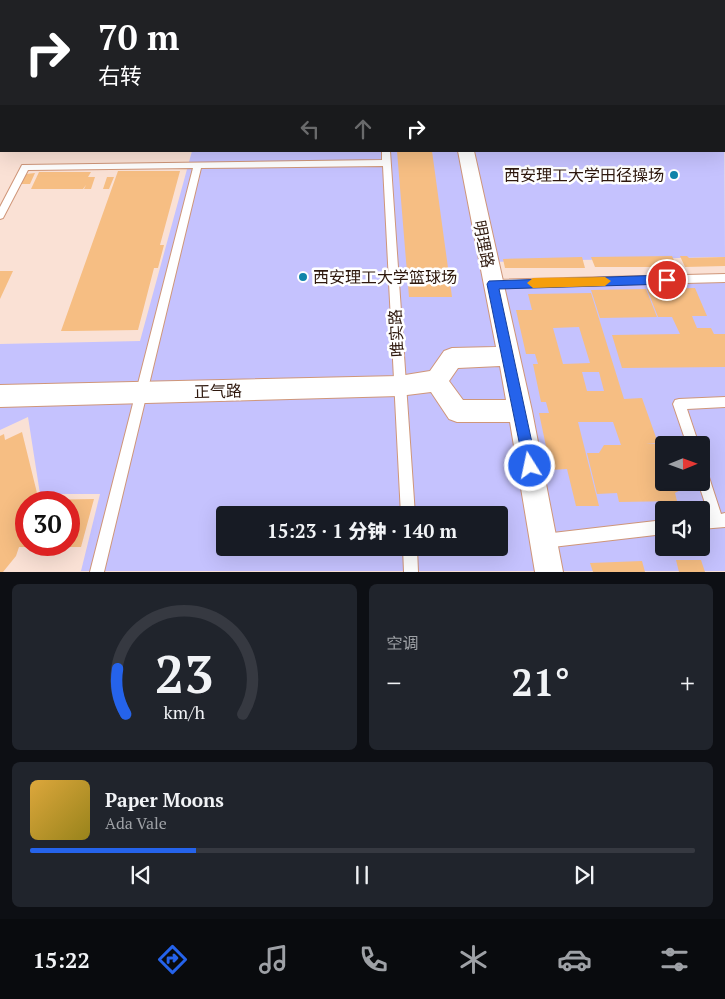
<!DOCTYPE html>
<html lang="zh">
<meta charset="utf-8">
<style>
body{margin:0;font-family:"PT Serif","Noto Sans SC",serif;background:#20242c;color:#f1f3f6;height:100vh;display:flex;flex-direction:column;font-size:19px;white-space:nowrap}
*{box-sizing:border-box;margin:0}
p{font-size:16px;color:#9ea1a6}
.icon{flex:none;width:28px;height:28px;fill:none;stroke:currentColor;stroke-width:2;stroke-linecap:round;stroke-linejoin:round}
.map{position:relative;height:572px;overflow:hidden}
.panel{display:flex;flex-direction:column;gap:12px;padding:12px;background:#0d0f14;flex:1}
.panel>*{flex:none}
.hud{position:absolute;left:0px;top:0px;width:725px;height:152px;box-shadow:0 5px 20px #0002;background:#202124;color:#fff;overflow:hidden}
.needle{width:32px;rotate:89deg}
.buttons{position:absolute;left:655px;top:436px;display:grid;gap:10px}
.buttons a{display:grid;place-items:center;width:55px;height:55px;border-radius:5px;background:#171b24;box-shadow:0 5px 20px #0002;font-size:25px}
.speed{position:absolute;left:15px;top:491px;display:flex;gap:10px;font-size:25px;font-weight:700;text-align:center}
.speed>*{display:grid;place-content:center;width:65px;height:65px;border-radius:50%;background:#171b24;box-shadow:0 5px 20px #0002;line-height:1}
.speed .limit{border:8px solid #d22;background:#fff;color:#111}
.pin{position:absolute;display:grid;place-items:center;width:42px;height:42px;color:#fff;margin:-21px;border:2px solid #fff;border-radius:50%;box-shadow:0 1px 5px #0007}
.me{position:absolute;width:55px;margin:-28px;rotate:350deg;stroke-linejoin:round;filter:drop-shadow(0 0 4px #0008)}
.turn{display:flex;align-items:center;gap:18px;height:105px;padding:0 15px;font-size:22px}
.turn .icon{width:65px;height:65px;stroke-width:2.5}
.turn b{display:block;font-size:35px;line-height:42px}
.lanes{display:flex;align-items:center;height:48px;padding:0 15px;background:#0003;justify-content:center;gap:25px;direction:ltr}
.lanes .off{opacity:.35}
.big{font-size:38px;font-weight:800;line-height:1.1}
.panel .widget{flex:1;display:flex;flex-direction:column;justify-content:center;gap:8px;min-width:0;padding:0 18px;border-radius:8px;background:#20242c}
.panel .dial{align-items:center;gap:0}
.dial svg{height:130px;overflow:visible;fill:none;stroke:#363941;stroke-width:7;stroke-linecap:round;text-anchor:middle}
.dial text{fill:#f1f3f6;stroke:none}
.song{display:flex;align-items:center;gap:15px}
.cover{width:60px;height:60px;border-radius:8px;background:linear-gradient(135deg,hsl(40 70% 55%),hsl(50 70% 35%))}
.played{height:5px;border-radius:2px;background:linear-gradient(90deg,#2563eb 25%,#363941 25%)}
.keys{display:flex;justify-content:space-around;direction:ltr}
.heat{display:flex;justify-content:space-between;align-items:center;font-size:28px;direction:ltr}
.panel .tiles{flex:1;display:grid;gap:12px;grid-template-columns:1fr 1fr}
.widget:last-child{grid-column:span 2}
.trip{position:absolute;left:216px;top:506px;width:292px;height:50px;border-radius:5px;background:#171b24;box-shadow:0 5px 20px #0002;font-weight:800;line-height:50px;text-align:center}
.tabs{display:flex;height:80px;justify-content:space-around;align-items:center;background:#090b0e;color:#9ea1a6}
.tabs .icon{width:35px;height:35px}
.tabs .active{color:#2563eb}
.tabs b{font-size:22px;color:#f1f3f6}
.map>svg:first-child{display:block}
.green{fill:#c5c2fe;fill-rule:evenodd}
.building{fill:#f6be83;fill-rule:evenodd}
.lines{fill:none;stroke-linecap:round;stroke-linejoin:round}
.service-casing{stroke:#cf9679;stroke-width:2}
.minor-casing{stroke:#cf9679;stroke-width:2}
.service{fill:#fff;fill-rule:evenodd}
.minor{fill:#fff;fill-rule:evenodd}
.route{fill:#2563eb;stroke:#184099}
.slow{fill:#f59e0b}
.poi-dot{fill:#0f84aa;stroke:#fff;stroke-width:2}
.labels{text-anchor:middle;dominant-baseline:central;stroke-width:5;stroke-linejoin:round;paint-order:stroke}
.poi-label{font-size:16px;fill:#2e180d;stroke:#fff;text-anchor:end}
.street-label{font-size:16px;fill:#2e180d;stroke:#fff}
</style>
<div class="map">
<svg width="725" height="572" viewBox="0 0 725 572">
<rect width="100%" height="100%" fill="#fae1d5"/>
<path class="green" d="M724,96L725,257L488,262L466,151H724Z
M192,151H464L543,571H81L100,494H40L28,417L0,430V344L140,341ZM225,515H500V548H225Z
M725,282V571H546L493,284ZM664,445H701V482H664ZM664,510H701V548H664Z"/>
<path class="building" d="M397,151H432L452,297H409Z
M118,171H180L160,245H164L158,268H154L138,330L72,331L107,228L72,331H61Z
M39,172H91L88,177H95L91,189H84L86,185L83,189H31Z
M35,173L30,184H20L26,174Z
M107,177H114L109,189H103Z
M672,256L677,267H595L591,257Z
M680,256H687L689,258L725,257V266L685,267Z
M582,257L585,268H505L503,259Z
M0,271H13L0,299Z
M695,288L707,316H692L697,328H711L714,334H725V367L622,368L612,335L680,334L672,317H658L647,289Z
M646,289L657,317L600,318L591,290Z
M591,293L624,399L642,398L658,443L646,444H658L661,452H664V482H687L684,488L675,493L677,501L619,502L617,493L597,494L587,453H599L604,445H621L613,422H578L599,506H576L567,469L551,470L539,413H549L546,402H541L533,364H538L535,354H526L516,310H532L528,294ZM579,327L590,363L563,364L553,328ZM582,372H599L604,391H587Z
M22,432L37,493L35,500L94,499L81,547H19L16,556L3,572H0V436L4,434L5,440ZM26,502H69V545H26Z
M676,560H701L705,572H679Z
M642,561L645,572H593L590,563Z"/>
<g class="lines">
<defs>
<path id="service" d="M724,88H725V92H724Z
M382,151H390L415,515H401L383,166L201,168L104,572H90L193,168L28,170L3,218L0,219V207L22,165L382,160Z
M725,274V282L493,288L489,287L488,284L489,281L493,280Z
M725,397V407L687,409L699,445H687L673,404L675,400L679,399Z
M701,465L705,467L707,471L721,514L725,513V527L701,529V515H709L698,482H701Z
M664,520V534L544,548L539,546L537,541L539,536L544,534Z
M403,548H417L418,572H404Z"/>
<path id="minor" d="M458,151H474L532,411L563,572H535L510,422H457L449,419L431,392L399,396L0,407V385L399,376L430,371L444,351L452,348L496,347ZM500,366L506,400H463L449,381L458,368Z"/>
</defs>
<use href="#service" class="service-casing"/>
<use href="#minor" class="minor-casing"/>
<use href="#service" class="service"/>
<use href="#minor" class="minor"/>
</g>
<path class="route" d="M667,275L673,280L667,284L499,289L537,466L535,471L530,474L525,471L487,284L489,281Z"/>
<path class="slow" d="M605,277L611,281L605,286L533,288L527,283L533,278Z"/>
<g class="poi-dot">
<circle cx="674" cy="175" r="5"/>
<circle cx="303" cy="277" r="5"/>
</g>
<g class="labels">
<g class="poi-label">
<text x="664" y="175">西安理工大学田径操场</text>
<text x="313" y="277" text-anchor="start">西安理工大学篮球场</text>
</g>
<g class="street-label">
<text transform="translate(484 244) rotate(79)">明理路</text>
<text transform="translate(396 333) rotate(-93)">唯实路</text>
<text transform="translate(218 391) rotate(-1)">正气路</text>
</g>
</g>
</svg>
<div class="buttons">
<a><svg class="needle" viewBox="-14 -14 28 28"><path d="M0-13l5 13h-10z" fill="#e53935"/><path d="M0 13l5-13h-10z" fill="#9ea1a6"/></svg></a>
<a><svg class="icon" aria-label="sound" viewBox="0 0 24 24"><path d="M4 9h4l5-4v14l-5-4H4zM17 9q2 3 0 6"/></svg></a>
</div>
<div class="speed"><div class="limit">30</div></div>
<div class="pin" style="left:667px;top:280px;background:#d93025"><svg class="icon" aria-label="arrive" viewBox="0 0 24 24"><path d="M6 21V4h12l-3 4 3 4H6"/></svg></div>
<svg class="me" style="left:530px;top:466px" viewBox="-20 -20 40 40"><circle r="17" fill="#2563eb" stroke="#fff" stroke-width="3"/><path d="M0-11L8 9 0 5-8 9z" fill="#fff"/></svg>
<div class="trip">15:23 · 1 分钟 · 140 m</div>
<div class="hud">
<div class="turn"><svg class="icon" aria-label="right" viewBox="0 0 24 24"><path d="M7 20v-9h11M14 6l5 5-5 5"/></svg><div><b>70 m</b>右转</div></div>
<div class="lanes"><svg class="icon off" aria-label="left" viewBox="0 0 24 24"><path d="M17 20v-9H6M10 6l-5 5 5 5"/></svg><svg class="icon off" aria-label="ahead" viewBox="0 0 24 24"><path d="M12 20V5M6 11l6-6 6 6"/></svg><svg class="icon" aria-label="right" viewBox="0 0 24 24"><path d="M7 20v-9h11M14 6l5 5-5 5"/></svg></div>
</div>
</div>
<section class="panel">
<div class="tiles">
<div class="widget dial"><svg viewBox="0 0 100 80">
<path d="M14 69A42 42 0 1 1 86 69"/>
<path d="M14 69A42 42 0 0 1 9 41" stroke="#2563eb"/>
<text x="50" y="56" font-size="32" font-weight="700">23</text>
<text x="50" y="72" font-size="11">km/h</text>
</svg></div>
<div class="widget"><p>空调</p>
<div class="heat"><a>−</a><b class="big">21°</b><a>+</a></div>
</div>
<div class="widget">
<div class="song"><i class="cover"></i><div><b>Paper Moons</b><p>Ada Vale</p></div></div>
<div class="played"></div>
<div class="keys"><svg class="icon" aria-label="previous" viewBox="0 0 24 24"><path d="M18 5L8 12l10 7zM5 5v14"/></svg><svg class="icon" aria-label="pause" viewBox="0 0 24 24"><path d="M8 5v14M16 5v14"/></svg><svg class="icon" aria-label="next" viewBox="0 0 24 24"><path d="M6 5l10 7-10 7zM19 5v14"/></svg></div>
</div>
</div>
</section>
<nav class="tabs">
<b>15:22</b>
<svg class="icon active" aria-label="directions" viewBox="0 0 24 24"><path d="M12 3l9 9-9 9-9-9zM9 14v-3h6M13 9l2 2-2 2"/></svg>
<svg class="icon" aria-label="music" viewBox="0 0 24 24"><path d="M9 18V5l10-2v13"/><circle cx="6" cy="18" r="3"/><circle cx="16" cy="16" r="3"/></svg>
<svg class="icon" aria-label="phone" viewBox="0 0 24 24"><path d="M5 4h4l2 5-3 2q2 4 5 5l2-3 5 2v4C11 20 4 13 5 4z"/></svg>
<svg class="icon" aria-label="climate" viewBox="0 0 24 24"><path d="M12 3v18M4 7l16 10M4 17L20 7"/></svg>
<svg class="icon" aria-label="car" viewBox="0 0 24 24"><path d="M5 17H2v-5l4-1 3-4h7l3 4 3 1v5h-3M9 17h6M6 11h13"/><circle cx="7" cy="17" r="2"/><circle cx="17" cy="17" r="2"/></svg>
<svg class="icon" aria-label="filters" viewBox="0 0 24 24"><path d="M4 7h16M4 17h16"/><circle cx="9" cy="7" r="2"/><circle cx="15" cy="17" r="2"/></svg>
</nav>
